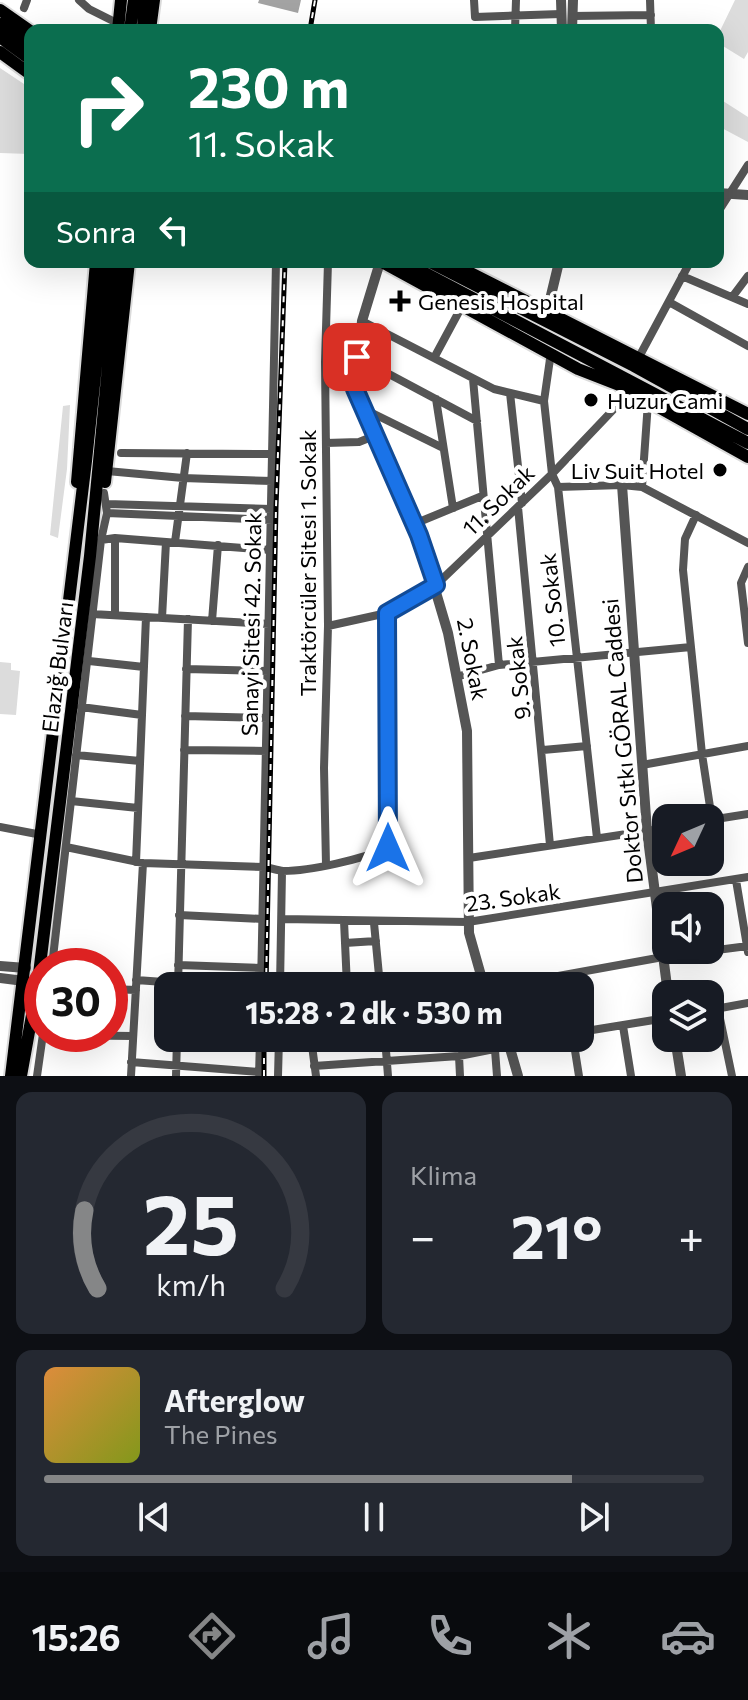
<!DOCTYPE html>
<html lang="tr">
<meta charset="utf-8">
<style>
body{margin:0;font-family:Commissioner,sans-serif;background:#242831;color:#f1f3f6;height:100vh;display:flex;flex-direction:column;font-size:30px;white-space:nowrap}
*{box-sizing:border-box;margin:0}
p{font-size:26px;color:#9ea1a6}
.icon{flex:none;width:44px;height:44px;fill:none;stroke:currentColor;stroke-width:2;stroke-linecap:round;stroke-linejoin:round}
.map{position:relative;height:1076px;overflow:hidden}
.details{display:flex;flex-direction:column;gap:16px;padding:16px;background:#0d0f14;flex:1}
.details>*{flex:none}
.guide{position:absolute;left:24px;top:24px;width:700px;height:244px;border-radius:16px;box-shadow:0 8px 32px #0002;background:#0b6e4f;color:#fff;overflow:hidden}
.needle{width:52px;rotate:226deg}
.buttons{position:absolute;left:652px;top:804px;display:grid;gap:16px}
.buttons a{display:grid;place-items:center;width:72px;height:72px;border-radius:16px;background:#171b24;box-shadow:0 8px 32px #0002;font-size:40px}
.speed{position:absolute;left:24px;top:948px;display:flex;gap:16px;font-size:40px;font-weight:700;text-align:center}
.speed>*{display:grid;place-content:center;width:104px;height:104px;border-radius:50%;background:#171b24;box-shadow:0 8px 32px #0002;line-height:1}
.speed .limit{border:12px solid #d22;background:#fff;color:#111}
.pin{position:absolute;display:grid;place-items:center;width:68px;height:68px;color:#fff;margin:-34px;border-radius:16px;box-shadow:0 4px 12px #0006}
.me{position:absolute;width:88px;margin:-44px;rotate:0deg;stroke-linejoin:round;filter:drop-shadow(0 0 6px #0008)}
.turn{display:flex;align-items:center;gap:28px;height:168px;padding:0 32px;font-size:36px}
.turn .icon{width:104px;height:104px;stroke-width:2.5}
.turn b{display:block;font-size:56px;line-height:68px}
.then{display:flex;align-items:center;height:76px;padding:0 32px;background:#0003;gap:16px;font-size:30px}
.big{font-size:60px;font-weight:700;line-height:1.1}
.details .widget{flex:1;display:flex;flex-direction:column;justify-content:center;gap:12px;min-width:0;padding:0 28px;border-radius:16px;background:#242831}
.details .dial{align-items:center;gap:0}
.dial svg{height:208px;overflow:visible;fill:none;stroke:#363941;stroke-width:7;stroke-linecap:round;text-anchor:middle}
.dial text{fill:#f1f3f6;stroke:none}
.song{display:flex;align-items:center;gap:24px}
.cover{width:96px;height:96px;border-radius:12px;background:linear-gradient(135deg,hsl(30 70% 55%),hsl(70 70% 35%))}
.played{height:8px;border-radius:4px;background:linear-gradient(90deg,#858687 80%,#363941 80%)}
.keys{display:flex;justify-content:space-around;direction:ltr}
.heat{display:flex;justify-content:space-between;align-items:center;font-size:44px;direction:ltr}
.details .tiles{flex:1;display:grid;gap:16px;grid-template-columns:1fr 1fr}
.widget:last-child{grid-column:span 2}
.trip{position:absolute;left:154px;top:972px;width:440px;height:80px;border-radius:16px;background:#171b24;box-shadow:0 8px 32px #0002;font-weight:700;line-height:80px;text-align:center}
.dock{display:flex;height:128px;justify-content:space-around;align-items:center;background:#090b0e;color:#9ea1a6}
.dock .icon{width:56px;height:56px}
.dock .selected{color:#858687}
.dock b{font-size:36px;color:#f1f3f6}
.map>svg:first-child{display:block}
.green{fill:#dcdcdc}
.water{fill:#a3a3a3}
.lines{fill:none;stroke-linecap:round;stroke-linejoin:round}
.trunk-casing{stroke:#dbdbdb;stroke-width:16}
.minor{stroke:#555;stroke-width:8}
.tertiary{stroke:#555;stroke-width:10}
.trunk{stroke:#000;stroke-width:12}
.rail-casing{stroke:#000;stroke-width:5}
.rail{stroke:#fff;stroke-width:2;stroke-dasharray:6;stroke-linecap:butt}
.route-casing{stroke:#114b97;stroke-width:20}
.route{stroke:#1a73e8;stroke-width:14}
.poi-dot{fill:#000;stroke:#fff;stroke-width:3}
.labels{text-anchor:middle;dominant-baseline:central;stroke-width:8;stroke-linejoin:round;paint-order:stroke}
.poi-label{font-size:22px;fill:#000;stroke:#fff;text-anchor:start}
.street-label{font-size:22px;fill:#000;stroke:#fff}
</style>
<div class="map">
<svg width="748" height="1076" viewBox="0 0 748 1076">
<rect width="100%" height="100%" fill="#fff"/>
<path class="green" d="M735,0H748V52L744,59L718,43V35Z
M0,68L30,88V154L0,153Z
M723,101L748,117V142L718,126V111Z
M70,405L67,469L58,538L50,535L63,406Z
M0,662L11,663V670L20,671L16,715L0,714Z"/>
<path class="water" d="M259,0H301L298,13L258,3Z"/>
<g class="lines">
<defs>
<path id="trunk" d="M0,10L30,31
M0,24L30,45
M143,27L145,0
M118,30L121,0
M130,30L134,0
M150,30L154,0
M0,37L30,59
M0,52L30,74
M382,262L578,369L619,385L748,457
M404,262L748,443
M430,262L634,366L748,429
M449,262L748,414
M77,482L96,262
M105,482L129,262
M11,1076L86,461L107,262
M21,1076L38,982L90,556L118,262"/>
</defs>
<use href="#trunk" class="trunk-casing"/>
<path class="minor" d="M79,0L89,9L119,24
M474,0L475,17L561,14
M650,0L651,30
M24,8L27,0
M572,16L651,15
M515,30L516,0
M718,212L748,165
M682,276L748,304
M733,296L748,276
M669,302L748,346
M362,321L494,389L544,401
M357,357L477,421
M639,357L690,262
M434,358L462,306
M550,359L544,401L552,474L558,487L597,838
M473,379L499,665
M510,393L522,503
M436,399L453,508
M362,408L443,448
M326,443L359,442L374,436
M121,453L272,454
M107,471L183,478L272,481
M558,487L622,485L642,487L748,543
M642,487L648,402
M107,504L271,509
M518,507L550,845
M107,513L272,520
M696,515L685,539L683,570L702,754L712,820
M414,524L482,496
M115,538V615
M101,540L115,538L270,550
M175,542L187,453
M748,567L741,583L748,643
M92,614L269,624
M162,618L166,542
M212,621L218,545
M328,626L387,613L436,585L552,474L631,391
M89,661L144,667
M186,669L269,671
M456,677L499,665L691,647
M81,707L142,715
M185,716L268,718
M184,750L267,751
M543,750L587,746
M76,755L140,761
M642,765L748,746
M71,801L138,808
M710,820L748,814
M0,827L42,835
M66,847L143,863L264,867C270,868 277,870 283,871C311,871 362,859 388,848L387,613
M469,858L666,828
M136,862L146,617
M326,865L324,768L328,626L325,362L328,262
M736,880L748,952
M179,915L263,919
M282,919L468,922L748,877
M344,921L347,986
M374,923L380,986
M345,943L376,941
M178,965L261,968
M52,966L101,540L107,513L104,493
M136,980L178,983
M178,986L188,619
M261,986L276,262
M280,986L282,871
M503,986L663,957L748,946
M110,989L136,990
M718,1009L732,1076
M710,1010L748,1003
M623,1026L631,1076
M580,1032L666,1018
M43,1035L133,1036
M311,1038L316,1076
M385,1038L388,1076
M573,1038L579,1076
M311,1043L362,1038
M495,1050L497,1076
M459,1056L460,1076
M131,1062L259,1072
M314,1066L459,1056L549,1038
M37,1076L43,1034
M131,1076L143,863
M176,1076L177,1038
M259,1076L260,1038
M278,1076L279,1038"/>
<path class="tertiary" d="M561,0L562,30
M572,30L573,0
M718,193L748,195
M380,262L362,321L355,389L419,535L448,633L467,731L469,933L484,986
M547,312L559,262
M622,485L647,831L668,994
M0,966L26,968
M0,978L24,981
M507,1038L518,1076
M675,1038L681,1076"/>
<use href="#trunk" class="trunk"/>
<defs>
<path id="rail" d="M310,30L315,0
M266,986L276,507L285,262
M264,1076V1038"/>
</defs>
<use href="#rail" class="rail-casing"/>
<use href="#rail" class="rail"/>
</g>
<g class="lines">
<defs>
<path id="route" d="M357,357L355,389L419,535L436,585L387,613L388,848"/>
</defs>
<use href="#route" class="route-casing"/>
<use href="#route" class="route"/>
</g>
<g class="poi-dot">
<path d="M396 289h8v8h8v8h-8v8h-8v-8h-8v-8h8z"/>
<circle cx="591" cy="400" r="8"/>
<circle cx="720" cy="470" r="8"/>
</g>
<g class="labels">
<g class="poi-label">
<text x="418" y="301">Genesis Hospital</text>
<text x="607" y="400">Huzur Cami</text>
<text x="704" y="470" text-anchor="end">Liv Suit Hotel</text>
</g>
<g class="street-label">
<text transform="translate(498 500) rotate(-44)">11. Sokak</text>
<text transform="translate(307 563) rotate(-90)">Traktörcüler Sitesi 1. Sokak</text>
<text transform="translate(552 600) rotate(-96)">10. Sokak</text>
<text transform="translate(251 624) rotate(-89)">Sanayi Sitesi 42. Sokak</text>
<text transform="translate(473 659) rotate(79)">2. Sokak</text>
<text transform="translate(57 667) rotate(-83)">Elazığ Bulvarı</text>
<text transform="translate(518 678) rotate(-96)">9. Sokak</text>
<text transform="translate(622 741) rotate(-95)">Doktor Sıtkı GÖRAL Caddesi</text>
<text transform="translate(513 897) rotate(-8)">23. Sokak</text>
</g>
</g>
</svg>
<div class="buttons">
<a><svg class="needle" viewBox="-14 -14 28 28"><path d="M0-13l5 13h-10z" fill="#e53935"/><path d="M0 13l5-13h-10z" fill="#9ea1a6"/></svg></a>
<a><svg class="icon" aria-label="sound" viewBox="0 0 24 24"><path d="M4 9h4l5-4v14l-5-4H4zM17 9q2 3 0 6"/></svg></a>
<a><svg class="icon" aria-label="layers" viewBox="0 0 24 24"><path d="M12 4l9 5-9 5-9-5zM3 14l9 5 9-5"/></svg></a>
</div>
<div class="speed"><div class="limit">30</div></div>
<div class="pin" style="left:357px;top:357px;background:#d93025"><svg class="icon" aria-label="arrive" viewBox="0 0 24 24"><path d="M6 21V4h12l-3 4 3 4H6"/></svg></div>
<svg class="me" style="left:388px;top:848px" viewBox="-20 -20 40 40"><path d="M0-17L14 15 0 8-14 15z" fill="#1a73e8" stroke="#fff" stroke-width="4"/></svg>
<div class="trip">15:28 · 2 dk · 530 m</div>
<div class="guide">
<div class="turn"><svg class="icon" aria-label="right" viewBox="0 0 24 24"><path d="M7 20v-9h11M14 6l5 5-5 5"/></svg><div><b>230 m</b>11. Sokak</div></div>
<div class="then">Sonra<svg class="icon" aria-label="left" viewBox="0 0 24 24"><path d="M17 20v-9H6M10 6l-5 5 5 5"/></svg></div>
</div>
</div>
<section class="details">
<div class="tiles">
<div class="widget dial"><svg viewBox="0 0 100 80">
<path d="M14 69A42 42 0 1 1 86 69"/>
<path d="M14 69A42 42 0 0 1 9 39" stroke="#858687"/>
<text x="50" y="56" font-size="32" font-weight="700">25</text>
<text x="50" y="72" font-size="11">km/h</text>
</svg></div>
<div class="widget"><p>Klima</p>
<div class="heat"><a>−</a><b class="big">21°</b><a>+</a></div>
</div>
<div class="widget">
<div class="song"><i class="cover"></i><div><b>Afterglow</b><p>The Pines</p></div></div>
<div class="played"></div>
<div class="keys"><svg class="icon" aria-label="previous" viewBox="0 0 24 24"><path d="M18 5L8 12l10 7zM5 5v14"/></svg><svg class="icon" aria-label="pause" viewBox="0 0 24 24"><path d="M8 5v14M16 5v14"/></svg><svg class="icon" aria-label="next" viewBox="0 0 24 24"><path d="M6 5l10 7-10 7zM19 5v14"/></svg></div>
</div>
</div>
</section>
<nav class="dock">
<b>15:26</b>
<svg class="icon selected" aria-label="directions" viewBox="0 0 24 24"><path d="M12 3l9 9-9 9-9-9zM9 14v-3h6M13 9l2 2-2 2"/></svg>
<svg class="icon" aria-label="music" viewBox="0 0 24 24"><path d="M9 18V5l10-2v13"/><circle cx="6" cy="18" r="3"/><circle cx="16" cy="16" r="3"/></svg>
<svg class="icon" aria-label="phone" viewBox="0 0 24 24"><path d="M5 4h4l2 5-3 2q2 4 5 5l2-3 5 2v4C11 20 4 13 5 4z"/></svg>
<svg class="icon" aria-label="climate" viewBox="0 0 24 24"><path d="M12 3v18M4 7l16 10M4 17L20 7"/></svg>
<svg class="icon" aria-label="car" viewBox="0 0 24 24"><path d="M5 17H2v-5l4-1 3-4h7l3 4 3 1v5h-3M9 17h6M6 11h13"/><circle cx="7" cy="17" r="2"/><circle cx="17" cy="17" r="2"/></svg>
</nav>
